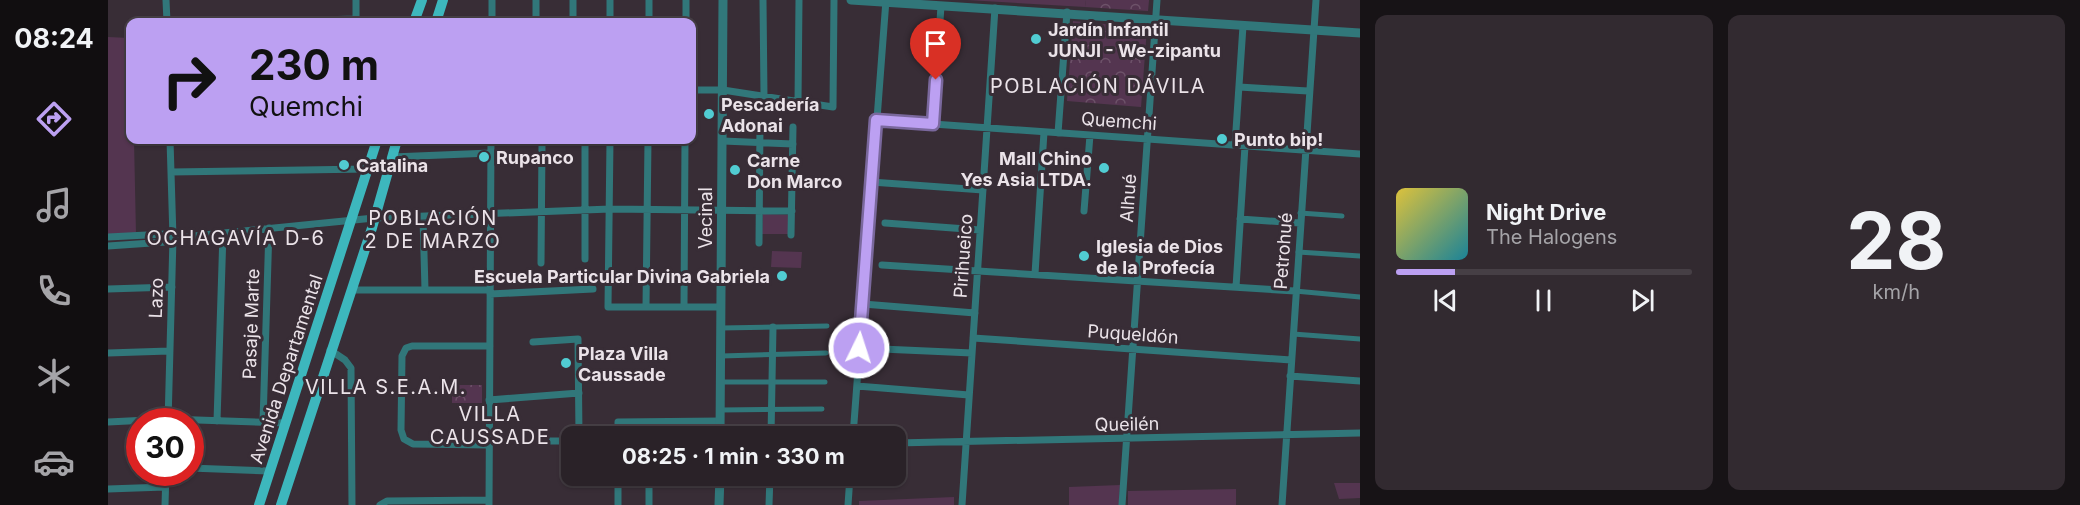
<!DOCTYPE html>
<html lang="es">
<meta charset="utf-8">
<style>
body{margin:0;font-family:Inter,sans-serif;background:#322a30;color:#f1f3f6;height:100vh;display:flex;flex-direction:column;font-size:22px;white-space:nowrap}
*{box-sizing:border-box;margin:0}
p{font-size:20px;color:#a5a4a8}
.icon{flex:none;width:33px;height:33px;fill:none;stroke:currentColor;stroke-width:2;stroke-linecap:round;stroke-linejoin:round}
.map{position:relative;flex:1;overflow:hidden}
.details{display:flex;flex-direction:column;gap:15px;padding:15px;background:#171316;width:720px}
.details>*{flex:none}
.hud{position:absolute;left:18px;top:18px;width:570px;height:126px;border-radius:12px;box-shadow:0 2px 4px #0004,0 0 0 2px #463f45;background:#bca0f2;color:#111;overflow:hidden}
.speed{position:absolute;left:18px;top:408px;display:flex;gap:12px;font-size:30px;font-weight:700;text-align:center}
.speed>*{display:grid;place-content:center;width:78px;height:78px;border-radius:50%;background:#2a2228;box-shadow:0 2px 4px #0004,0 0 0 2px #463f45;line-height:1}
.speed .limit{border:9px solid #d22;background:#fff;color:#111}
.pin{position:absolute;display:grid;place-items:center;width:51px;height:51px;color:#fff;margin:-62px -26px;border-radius:50% 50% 50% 0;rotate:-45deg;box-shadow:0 0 6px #0007}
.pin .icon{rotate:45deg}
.me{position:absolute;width:66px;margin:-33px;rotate:4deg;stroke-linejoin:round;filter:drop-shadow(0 0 4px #0008)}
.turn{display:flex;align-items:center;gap:21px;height:126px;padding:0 24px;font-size:27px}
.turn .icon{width:78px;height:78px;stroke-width:2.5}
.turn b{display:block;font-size:42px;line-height:51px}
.details .card{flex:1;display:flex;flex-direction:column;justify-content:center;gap:9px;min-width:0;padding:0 21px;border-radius:12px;background:#322a30}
.details .dial{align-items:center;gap:0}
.dial b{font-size:78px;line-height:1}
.song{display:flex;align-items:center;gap:18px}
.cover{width:72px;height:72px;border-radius:9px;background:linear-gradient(135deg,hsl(50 70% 55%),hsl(190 70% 35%))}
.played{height:6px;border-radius:3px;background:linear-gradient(90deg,#bca0f2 20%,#463f45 20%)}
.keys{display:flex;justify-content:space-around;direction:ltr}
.details .tiles{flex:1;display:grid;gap:15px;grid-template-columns:repeat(2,1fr)}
.trip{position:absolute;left:453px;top:426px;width:345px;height:60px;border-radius:12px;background:#2a2228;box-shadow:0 2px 4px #0004,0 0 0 2px #463f45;font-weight:700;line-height:60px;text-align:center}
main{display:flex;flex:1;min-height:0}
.tabs{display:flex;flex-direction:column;width:108px;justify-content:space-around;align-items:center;background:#110e10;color:#a5a4a8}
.tabs .icon{width:42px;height:42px}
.tabs .on{color:#bca0f2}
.tabs b{font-size:27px;color:#f1f3f6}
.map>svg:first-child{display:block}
.grass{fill:#543550}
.park{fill:url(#park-crowns)}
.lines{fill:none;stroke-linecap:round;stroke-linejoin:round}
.pedestrian{stroke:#31777a;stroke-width:5}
.minor{stroke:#31777a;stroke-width:7}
.tertiary{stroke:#31777a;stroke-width:9}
.primary{stroke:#3db7bd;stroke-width:10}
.route-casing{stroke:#7a689d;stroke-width:15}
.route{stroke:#bca0f2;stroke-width:10}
.poi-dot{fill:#51ccd2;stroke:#382d36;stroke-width:2}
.labels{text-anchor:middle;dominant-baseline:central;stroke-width:6;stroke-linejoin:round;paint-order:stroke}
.poi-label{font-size:18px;font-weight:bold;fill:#ebe3e9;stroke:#382d36;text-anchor:start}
.street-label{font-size:18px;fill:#ebe3e9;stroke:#382d36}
.neighbourhood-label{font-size:20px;letter-spacing:1.5px;fill:#ebe3e9;stroke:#382d36}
</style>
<main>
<nav class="tabs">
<b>08:24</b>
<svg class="icon on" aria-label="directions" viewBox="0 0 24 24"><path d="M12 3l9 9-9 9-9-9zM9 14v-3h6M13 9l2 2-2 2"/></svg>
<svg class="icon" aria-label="music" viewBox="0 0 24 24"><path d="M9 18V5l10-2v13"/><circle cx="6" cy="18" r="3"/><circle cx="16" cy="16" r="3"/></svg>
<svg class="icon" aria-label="phone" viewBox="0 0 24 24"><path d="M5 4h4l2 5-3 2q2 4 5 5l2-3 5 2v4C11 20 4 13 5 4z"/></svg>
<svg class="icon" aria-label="climate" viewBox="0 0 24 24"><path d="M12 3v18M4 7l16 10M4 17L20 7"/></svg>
<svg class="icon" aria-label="car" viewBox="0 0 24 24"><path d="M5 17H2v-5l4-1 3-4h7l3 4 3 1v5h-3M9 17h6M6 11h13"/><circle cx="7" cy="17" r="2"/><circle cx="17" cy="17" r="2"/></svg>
</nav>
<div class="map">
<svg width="1252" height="505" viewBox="0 0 1252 505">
<defs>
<pattern id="park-crowns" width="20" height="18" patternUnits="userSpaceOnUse" patternTransform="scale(1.5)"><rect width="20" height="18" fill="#543550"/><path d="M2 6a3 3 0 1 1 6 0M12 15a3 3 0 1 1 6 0" fill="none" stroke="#6d5269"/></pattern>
</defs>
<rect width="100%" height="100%" fill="#382d36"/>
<path class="grass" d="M859,0H978L977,7Z
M0,37L22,38V140H26L28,234L0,235Z
M655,214L681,215L680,234H654Z
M664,251L694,252L693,268L663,267Z
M1226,483H1252V498L1231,499Z
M1012,485L1011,505H961V487Z
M1128,489V505H1020V491Z
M846,497V505H751V501Z"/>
<path class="park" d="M978,0H1041L1040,11L977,7Z
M965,21L1039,28L1033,107L959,101Z
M344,385H374V403H344Z"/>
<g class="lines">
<path class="pedestrian" d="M1192,213L1234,216
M1190,252L1252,256
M1187,291L1252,297
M613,328L719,326
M1185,334L1252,339
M613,356L718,353
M613,382H717
M612,410L714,409"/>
<path class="minor" d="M58,0L59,22
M248,0V22
M655,0L656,96
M135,22L248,19
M384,22V0
M428,22V0
M465,22V0
M502,22V0
M541,22V0
M578,22V0
M1131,87L1200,91
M584,90H615L725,107L726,0
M690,102L691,0
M768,120L1252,154
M825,124L833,6
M950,133L959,12
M502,140L500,307H613
M615,141L685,144
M1127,145L1135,26
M284,157L383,153
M63,172L259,169
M763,182L875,190
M976,211L982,135
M315,217L317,290
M1132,219L1192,223
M777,223L872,230
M683,235L685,127
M0,237L58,234L65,238
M651,243L652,124
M0,246L58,242L65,238L266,218L502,209L684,211
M477,259V140
M433,263L434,144
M774,265L1187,291
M927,274L936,132
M1128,287L1137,146
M0,289L64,287
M244,290H382
M382,294L485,289
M755,304L867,313
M538,307L540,140
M576,307L577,140
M865,338L1183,360
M425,342L470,339L471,436
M751,348L864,353
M222,350L237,360L243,368L244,505
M0,353L61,351
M1182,376L1252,381
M749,386L861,395
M381,400L471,393
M109,421L115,233
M0,422L60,419L177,423
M60,422L65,238L62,140
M155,422L161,228
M541,422V436
M510,436V422L612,421
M663,436L665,327
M745,436L778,0
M438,441H464
M788,443L1252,433
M381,445L305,444L296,439L293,430L294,356L298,348L304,346H382
M82,468L162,471
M541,476V505
M0,489L57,487
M57,505L58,472
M272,505L279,501L381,500
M381,505L383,140
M510,505V476
M661,505L662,476
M740,505L742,476
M854,505L887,8
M1014,505L1049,0
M1174,505L1208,0"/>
<path class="tertiary" d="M743,0L1252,33
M612,436L615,0
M611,505L612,476"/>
<path class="primary" d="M306,22L314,0
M328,22L335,0
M151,505L269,140
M173,505L264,228L289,140"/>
</g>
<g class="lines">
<defs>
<path id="route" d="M751,348L768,120L825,124L828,80"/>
</defs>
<use href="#route" class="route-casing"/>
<use href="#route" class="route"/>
</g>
<g class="poi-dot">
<circle cx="928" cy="39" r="6"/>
<circle cx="601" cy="114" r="6"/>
<circle cx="1114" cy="139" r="6"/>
<circle cx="376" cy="157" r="6"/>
<circle cx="236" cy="165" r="6"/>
<circle cx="996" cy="168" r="6"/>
<circle cx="627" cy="170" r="6"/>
<circle cx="976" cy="256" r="6"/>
<circle cx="674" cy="276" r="6"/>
<circle cx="458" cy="363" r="6"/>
</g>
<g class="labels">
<g class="poi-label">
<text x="940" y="29">Jardín Infantil<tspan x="940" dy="21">JUNJI - We-zipantu</tspan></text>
<text x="613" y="104">Pescadería<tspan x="613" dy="21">Adonai</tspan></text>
<text x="1126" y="139">Punto bip!</text>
<text x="388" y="157">Rupanco</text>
<text x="984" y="158" text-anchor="end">Mall Chino<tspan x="984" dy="21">Yes Asia LTDA.</tspan></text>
<text x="639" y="160">Carne<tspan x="639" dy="21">Don Marco</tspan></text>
<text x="248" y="165">Catalina</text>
<text x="988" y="246">Iglesia de Dios<tspan x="988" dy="21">de la Profecía</tspan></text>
<text x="662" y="276" text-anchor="end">Escuela Particular Divina Gabriela</text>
<text x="470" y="353">Plaza Villa<tspan x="470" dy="21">Caussade</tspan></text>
</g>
<g class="street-label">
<text transform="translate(1011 121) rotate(4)">Quemchi</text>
<text transform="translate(1020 198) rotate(-86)">Alhué</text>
<text transform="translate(597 218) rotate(-90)">Vecinal</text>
<text transform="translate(1175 251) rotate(-86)">Petrohué</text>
<text transform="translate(855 256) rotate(-86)">Pirihueico</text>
<text transform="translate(48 298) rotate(-88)">Lazo</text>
<text transform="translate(143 324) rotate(-88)">Pasaje Marte</text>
<text transform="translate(1025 334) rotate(4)">Puqueldón</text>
<text transform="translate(178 369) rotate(-72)">Avenida Departamental</text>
<text transform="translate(1019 424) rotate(-1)">Queilén</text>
</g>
<g class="neighbourhood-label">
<text x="990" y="86">POBLACIÓN DÁVILA</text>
<text x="325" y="218">POBLACIÓN<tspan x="325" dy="23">2 DE MARZO</tspan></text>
<text x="128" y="238">OCHAGAVÍA D-6</text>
<text x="278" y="387">VILLA S.E.A.M.</text>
<text x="382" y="414">VILLA<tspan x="382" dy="23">CAUSSADE</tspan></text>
</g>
</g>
</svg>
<div class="speed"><div class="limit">30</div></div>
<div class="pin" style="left:828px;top:80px;background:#d93025"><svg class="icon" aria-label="arrive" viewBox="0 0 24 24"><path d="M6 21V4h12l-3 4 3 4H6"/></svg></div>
<svg class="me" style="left:751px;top:348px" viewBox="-20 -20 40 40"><circle r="17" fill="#bca0f2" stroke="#fff" stroke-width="3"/><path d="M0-11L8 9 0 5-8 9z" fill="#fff"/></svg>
<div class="trip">08:25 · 1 min · 330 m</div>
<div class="hud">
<div class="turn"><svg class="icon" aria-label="right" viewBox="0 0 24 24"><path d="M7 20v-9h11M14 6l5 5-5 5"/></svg><div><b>230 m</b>Quemchi</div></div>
</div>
</div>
<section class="details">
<div class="tiles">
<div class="card">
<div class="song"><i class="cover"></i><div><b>Night Drive</b><p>The Halogens</p></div></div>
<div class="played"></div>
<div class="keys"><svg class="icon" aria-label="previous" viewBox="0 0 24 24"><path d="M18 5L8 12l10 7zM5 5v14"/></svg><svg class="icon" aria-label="pause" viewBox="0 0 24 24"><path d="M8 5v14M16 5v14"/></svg><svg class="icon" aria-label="next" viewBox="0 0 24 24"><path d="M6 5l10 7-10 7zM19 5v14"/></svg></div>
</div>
<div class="card dial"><b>28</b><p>km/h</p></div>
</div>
</section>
</main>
